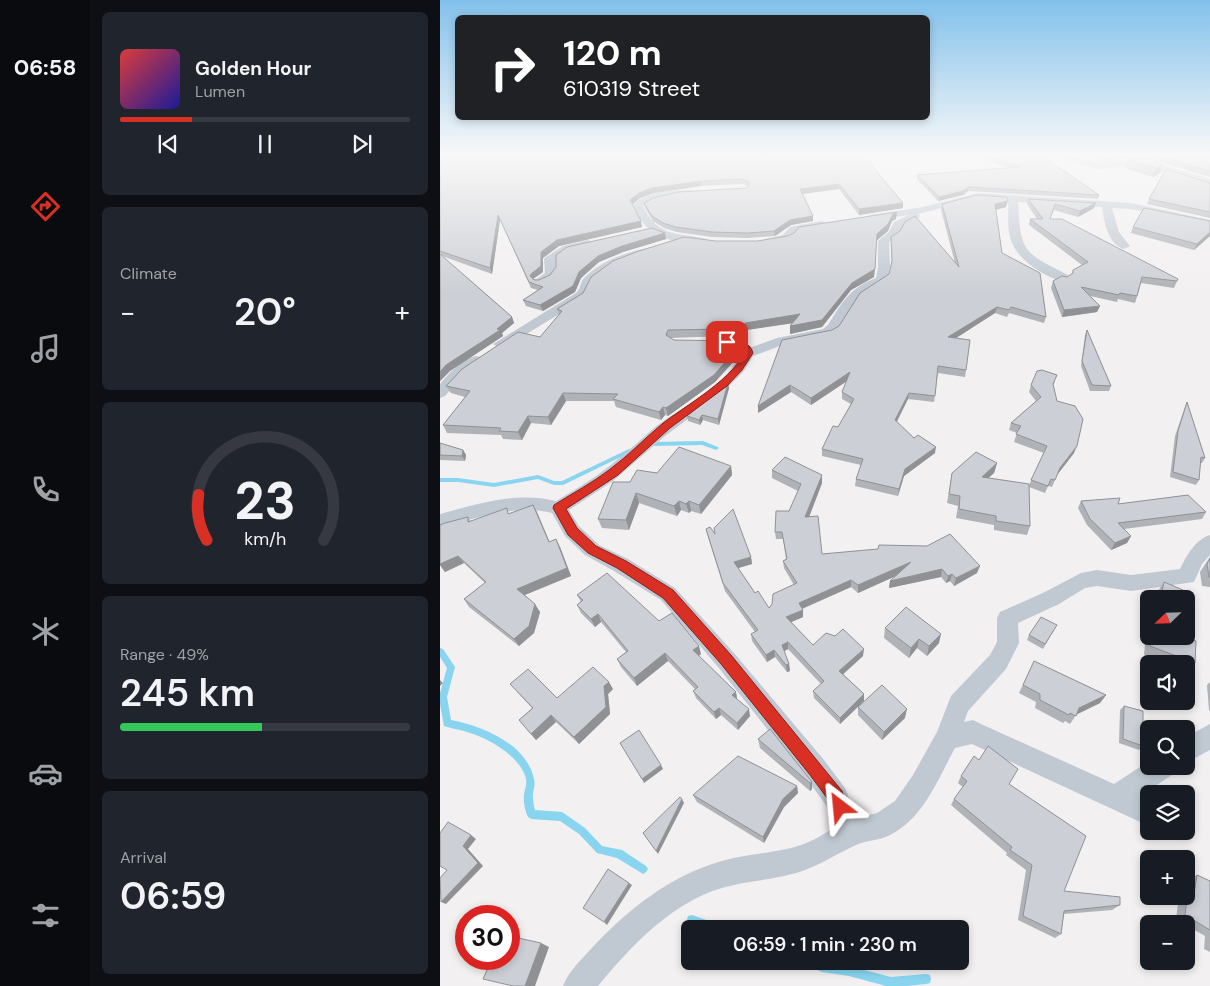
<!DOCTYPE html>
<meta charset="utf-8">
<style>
body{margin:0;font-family:"DM Sans",sans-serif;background:#20242c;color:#f1f3f6;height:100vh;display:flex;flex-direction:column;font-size:19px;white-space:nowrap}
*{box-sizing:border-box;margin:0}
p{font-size:16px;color:#9ea1a6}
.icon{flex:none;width:28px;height:28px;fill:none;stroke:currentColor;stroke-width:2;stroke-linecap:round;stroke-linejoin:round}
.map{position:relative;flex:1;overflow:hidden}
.details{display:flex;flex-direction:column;gap:12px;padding:12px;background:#0d0f14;width:350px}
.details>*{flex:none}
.guide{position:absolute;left:15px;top:15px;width:475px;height:105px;border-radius:8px;box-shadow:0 2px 8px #0003;background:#202124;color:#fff;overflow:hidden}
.needle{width:32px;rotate:247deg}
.controls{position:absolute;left:700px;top:590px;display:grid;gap:10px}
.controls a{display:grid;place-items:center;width:55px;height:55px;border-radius:8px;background:#171b24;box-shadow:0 2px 8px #0003;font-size:25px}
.speed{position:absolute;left:15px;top:905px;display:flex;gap:10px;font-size:25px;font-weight:700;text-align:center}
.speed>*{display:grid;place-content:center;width:65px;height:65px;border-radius:50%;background:#171b24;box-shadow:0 2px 8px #0003;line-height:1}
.speed .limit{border:8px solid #d22;background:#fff;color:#111}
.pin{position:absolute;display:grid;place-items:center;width:42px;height:42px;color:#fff;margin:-21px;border-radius:10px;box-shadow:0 2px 8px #0006}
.me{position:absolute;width:55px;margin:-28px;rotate:331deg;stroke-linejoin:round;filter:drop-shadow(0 0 4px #0008)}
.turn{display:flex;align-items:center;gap:18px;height:105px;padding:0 25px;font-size:22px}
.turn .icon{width:65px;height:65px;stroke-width:2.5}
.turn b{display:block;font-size:35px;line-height:42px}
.big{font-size:38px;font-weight:600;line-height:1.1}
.details .widget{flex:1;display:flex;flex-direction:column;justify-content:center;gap:8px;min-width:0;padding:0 18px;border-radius:8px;background:#20242c}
.details .dial{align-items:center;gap:0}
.dial svg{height:130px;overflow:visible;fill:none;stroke:#363941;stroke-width:7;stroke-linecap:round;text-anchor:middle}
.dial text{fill:#f1f3f6;stroke:none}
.song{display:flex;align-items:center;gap:15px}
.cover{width:60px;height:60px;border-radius:8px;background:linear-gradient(135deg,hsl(0 70% 55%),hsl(240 70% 35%))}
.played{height:5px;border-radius:2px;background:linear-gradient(90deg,#d93025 25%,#363941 25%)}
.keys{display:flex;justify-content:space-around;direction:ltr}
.heat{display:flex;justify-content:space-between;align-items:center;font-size:28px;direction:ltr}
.charge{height:8px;border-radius:4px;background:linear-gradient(90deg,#34c759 49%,#363941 0)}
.trip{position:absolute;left:241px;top:920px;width:288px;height:50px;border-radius:8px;background:#171b24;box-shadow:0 2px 8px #0003;font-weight:600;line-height:50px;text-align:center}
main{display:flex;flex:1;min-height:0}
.tabs{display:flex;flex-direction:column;width:90px;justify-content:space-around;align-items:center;background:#090b0e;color:#9ea1a6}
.tabs .icon{width:35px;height:35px}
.tabs .selected{color:#d93025}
.tabs b{font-size:22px;color:#f1f3f6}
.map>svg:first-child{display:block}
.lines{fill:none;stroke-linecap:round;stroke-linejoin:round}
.stream{fill:#89d5f0;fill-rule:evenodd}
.minor{fill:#c0c9d2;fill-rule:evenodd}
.tertiary{fill:#c0c9d2;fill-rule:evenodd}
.wall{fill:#afb2b7}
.shaded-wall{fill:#8f9195}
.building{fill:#cccfd5;stroke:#8f9195}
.route{fill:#d93025;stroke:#8d1f18}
</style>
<main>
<nav class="tabs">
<b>06:58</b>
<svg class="icon selected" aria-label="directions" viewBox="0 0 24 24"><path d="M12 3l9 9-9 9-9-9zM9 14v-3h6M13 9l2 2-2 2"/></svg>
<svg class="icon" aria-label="music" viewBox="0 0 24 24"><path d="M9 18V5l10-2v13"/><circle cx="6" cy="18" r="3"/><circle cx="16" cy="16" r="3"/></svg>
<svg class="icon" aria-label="phone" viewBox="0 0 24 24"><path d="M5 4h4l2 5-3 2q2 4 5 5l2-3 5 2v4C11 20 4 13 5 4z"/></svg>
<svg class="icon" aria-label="climate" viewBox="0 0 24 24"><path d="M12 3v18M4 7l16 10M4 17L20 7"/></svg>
<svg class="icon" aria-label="car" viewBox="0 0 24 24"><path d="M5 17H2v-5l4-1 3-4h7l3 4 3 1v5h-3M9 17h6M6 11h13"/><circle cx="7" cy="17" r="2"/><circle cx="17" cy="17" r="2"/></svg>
<svg class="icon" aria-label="filters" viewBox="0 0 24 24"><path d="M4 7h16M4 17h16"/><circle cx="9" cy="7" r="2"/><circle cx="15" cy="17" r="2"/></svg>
</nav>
<section class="details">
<div class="widget">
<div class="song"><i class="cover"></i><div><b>Golden Hour</b><p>Lumen</p></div></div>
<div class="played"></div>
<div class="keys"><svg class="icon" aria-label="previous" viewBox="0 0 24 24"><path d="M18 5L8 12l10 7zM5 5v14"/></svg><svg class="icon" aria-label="pause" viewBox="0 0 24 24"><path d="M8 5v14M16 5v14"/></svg><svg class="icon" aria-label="next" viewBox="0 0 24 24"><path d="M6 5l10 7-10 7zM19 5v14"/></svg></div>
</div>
<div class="widget"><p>Climate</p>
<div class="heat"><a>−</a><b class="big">20°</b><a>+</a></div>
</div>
<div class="widget dial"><svg viewBox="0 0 100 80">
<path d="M14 69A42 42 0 1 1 86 69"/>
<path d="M14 69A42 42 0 0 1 9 41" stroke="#d93025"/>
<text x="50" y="56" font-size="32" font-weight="700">23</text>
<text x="50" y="72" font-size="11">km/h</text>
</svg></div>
<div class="widget"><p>Range · 49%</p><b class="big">245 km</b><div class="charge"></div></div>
<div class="widget"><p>Arrival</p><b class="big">06:59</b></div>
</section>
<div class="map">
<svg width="770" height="986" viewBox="0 0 770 986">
<rect width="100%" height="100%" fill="#f2f0f0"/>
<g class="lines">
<path class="stream" d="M263,441L278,447L279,448L276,450L262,445L214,446L211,444L214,442Z
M189,449L191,450L192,451L191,452L123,485H114L98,479L54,487L18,482H0V478H18L54,483L98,475L114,481H122Z
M0,648L3,649L15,667L7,697L11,720C42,726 87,744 94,779C96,786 92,792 93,798C93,802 94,806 95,810L122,812L125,814L145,828L162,846L182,850L206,866L208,869L206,872L203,874L200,872L177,858L157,853L139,834L120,821L91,819L88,817C85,811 83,802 84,794C85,789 87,784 86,779C81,757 50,739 30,733C22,730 13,729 4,726L0,704V693L7,668L0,657Z
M252,915L281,925L282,929H262L248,924L247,920L248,916Z
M363,961H381L409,966L451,977L486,974L490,975L491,979L490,983L486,984L467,986H446L409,976L382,972L364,965Z"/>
<path class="minor" d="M607,154H621L660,163L707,158L711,161L707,164L660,169L608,156Z
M250,190L255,193L253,195L217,199L203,206C218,238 238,232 266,239L267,241L266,243C259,245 252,244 246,243C220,240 203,230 193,206C206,189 230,191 250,190Z
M538,193L691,203L770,220V226L691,209L672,208L679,232L690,246L684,249C668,245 664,221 662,207L578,202C581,253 583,252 628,275L630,278L624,282C604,277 575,259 570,237C567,226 569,213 568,201L541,198L478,214L480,216L479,218L463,226L458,236L449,242L450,267L447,280L418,298L398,331L392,335L345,344L313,356L303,372L280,395L225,436L173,481L129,510L139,526L159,545L188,559L235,588L294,653L384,760L405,788L417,818L437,813L455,801L473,775L497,732L511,696L550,655L557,642V618L560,612L605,592L641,573L657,570L691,575L740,569C746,556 756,539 770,535V555L762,564L754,582L691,591L657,586L645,588L619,604L578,623L579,643L566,669L528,711L524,722L533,720L541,724L674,784L709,761V766H735L732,775L700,796L709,800V826L532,744L515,748C498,779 483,819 450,835C439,841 425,840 414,846C392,856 373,870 348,875C320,882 290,882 263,895C221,914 187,951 158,986H123C129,971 140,961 150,950C187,910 229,876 282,861C308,853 335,854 361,845C373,841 384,834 395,827L386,805L366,778L278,667L221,600L174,571L145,555L125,536L112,513C75,504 36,518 0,528V514C38,504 76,491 116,501C138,488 160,475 179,458C191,449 202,438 214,428C237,410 294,382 300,351L292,347L268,345L266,342L268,339H295L312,347L337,338L383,329L388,325C402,303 409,288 436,278L438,267V241L449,232L454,222L469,215L434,220L429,217L430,215L483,207Z
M381,221L385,222L386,224L385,226L358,231L348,241L330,244L325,241L326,239L343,235L350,227Z
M147,240L151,241L153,243L151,245L131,251L116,260C117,271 118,276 108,281C103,284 101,285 96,284L94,281L105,273L104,259L106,257L123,246Z
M212,247L216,248L218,250L216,252L192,258L154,282L150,293L144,299L65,347L60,348L53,344L136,293C141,289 140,281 145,277C164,259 187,252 212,247Z
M36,356L41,357L43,360L41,363L21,378L5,396L0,398V384C9,373 22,359 36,356Z
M770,724V750L746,763V737Z"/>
<path class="tertiary" d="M686,154H701L729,167L770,179V187L721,171Z"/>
</g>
<path class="wall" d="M0,154H422L463,208L419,215L399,189L363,194L373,216V221L351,225L335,236L308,238L272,237L237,232L224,228L213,221L205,208L204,203L306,188L307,186L303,184L261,186L213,193L200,198L192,205L202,227L119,246L103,258V272L93,279L99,280L225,233L226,239L183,252L159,262L141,278L135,292L103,311L86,306L83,300L98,290L91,288L60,220L52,274L2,256L72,317L74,323L62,333L63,336L10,371L0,381Z
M528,154H599L659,195L658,199L528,191L523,195L498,201L477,179V175L569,168Z
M637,154H691L690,158L661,161Z
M705,154H770V177L730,165Z
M688,160L723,164L720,173L713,177L685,168Z
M770,183V218L707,204L709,199Z
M588,199L654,208L638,217L614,210L610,219L737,281L734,288L701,283L695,303L678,299L677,302L650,296L657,312L622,317L611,288L613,281L627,277L632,274L633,270L642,265L589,225L590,219H597L587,204Z
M502,204L566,207L556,210L562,253L606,317L604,323L569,313L567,317L555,313L515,338L526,370L525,377L498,373L494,402L468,399L457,422L474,438L495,453L464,476L458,496L415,486L416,479L421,465L382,456V449L398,427L411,404L402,399V392L407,381L371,405L351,392L318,413L392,330L399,326L449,274L452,264L451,237L515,263L501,210Z
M456,219L452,221L448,231L436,241L434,277L411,290L382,327L350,334V326L352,323L306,330L303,339L287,336L231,338L234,340L298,350L294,361L275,382L228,416L225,415L221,420L176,407L174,401H126L111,425L91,423L82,440L63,439L61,435L7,433L3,425L25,397L11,393L6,386L100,337L119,315L117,309L276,241H317Z
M770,221V236L754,250L691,233L693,227Z
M647,330L671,386L669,391H650L641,366L645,335Z
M615,382L613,385L617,401L634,453L617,475L612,487L608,486L605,493L589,487L590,526L587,535L554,530V525L516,518L518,506L507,503L512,473L557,463L554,473L548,478L589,485L604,453L574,442L577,433L569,430L571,423L596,401L589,392L591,385Z
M288,383L289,388L279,425L263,420L260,425L248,421L247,416Z
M747,402L765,458L762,463H760L759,480L756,485L730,477L735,436L745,407Z
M0,443L23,450L26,455L25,461L0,460Z
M291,466L292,475L261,514L251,511L249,513L241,510L237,516L199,503L189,530L162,528L158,519L190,482L217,473Z
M332,470L382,475V483L369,517L382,554L537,573L514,586L510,581L506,583L501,577L449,588L450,581L456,576L418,593L411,587L362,609L363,617L351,622L373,645L423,656L403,674L424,694V701L400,724L374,698L373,691L381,684L348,649L344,651L349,664L350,671L347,672L335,657L327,662L312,641L311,634L315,632L285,591L268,537L266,529L311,557L312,564L298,568L315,593L329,608L354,585L344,568L343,561L346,559L343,539H336L335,532L349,511L358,491L332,478Z
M641,501L678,504L766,512L762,519L684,529L691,536L687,543L671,550L647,525L638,508Z
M93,505L109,542L120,547L131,576L85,595L100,612L94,633L79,646L29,607L24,599L45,583L24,563L5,572L0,565V525L28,517L30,521L69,514Z
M770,557V587L762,586L760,572Z
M724,582L741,599H716L718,591Z
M137,595L219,621L261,654L259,656L296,692L297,699L310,716L298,730L281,715L276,719L256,698L253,691L255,689L228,661L197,686L181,667L177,659L186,652L161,622L155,627L141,613L137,605L141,602Z
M709,620V636H746L755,663L748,671H746V664H728L704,655L707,622Z
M617,625L603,649L587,640L589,635Z
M445,628L499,643L487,656L477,648L469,658L444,638Z
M594,661L666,695L660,703L636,715L630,724L625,721L623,723L595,708L596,702L579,693Z
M770,682V711L769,710L767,685Z
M70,684L117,698L173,689L168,694L170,714L139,744L116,722L96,740L79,720L92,708Z
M684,706L703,746L699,750L679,743L680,710Z
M418,707L465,718L442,740L418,715Z
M318,739L372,782V789L370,791L320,748Z
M521,776L569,784L624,891L680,905L672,910L624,914L621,934L615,938L578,920L586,870L566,855L567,853L511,805L514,799L523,787L518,783Z
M357,786L358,793L344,807L324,843L257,802L253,795Z
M757,875L770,881V952L764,949L765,936L746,925V924H744L736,919L739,896H746L748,880Z"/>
<path class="shaded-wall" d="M682,154H691L690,158L661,161L662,156Z
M723,164L720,173L713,177L716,168Z
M261,181V186L213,193L200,198L191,206L190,200L199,193L212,188Z
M399,184V189L361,194L360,189Z
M529,187L528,191L523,195L498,201L499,197Z
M568,201L566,207L554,210L555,204Z
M463,203V208L419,215V209Z
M656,203L654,208L638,217L640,211Z
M457,212L456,219L452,221L448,231L436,241L437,234L453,214Z
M58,215L60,220L52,274L50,268Z
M373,216V221L351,225L335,236L334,231L350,220Z
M201,221L202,227L119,246L103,258V272L93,279L90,276L101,252L117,240Z
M770,232V236L754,250L757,244Z
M225,233L226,239L183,252L159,262L141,278L135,292L103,311L100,305L158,256L182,246Z
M435,269L434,277L411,290L382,327L350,334V326L412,283Z
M660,306L657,312L622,317L624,310Z
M557,307L555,313L507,344L508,337Z
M360,314L361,322L306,330L303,339L302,331L305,323Z
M72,317L74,323L62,333L63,336L10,371L0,381V372L6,365Z
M297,343L298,350L294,361L275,382L228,416L226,408Z
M410,372V379L371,405V398Z
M288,383L289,388L279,425L278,419Z
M350,385L351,392L318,413V406Z
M123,393L126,401L111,425L108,417Z
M469,393L468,399L454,426L455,420Z
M223,407L225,415L221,420L219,412Z
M262,415L263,420L260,425L259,420Z
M88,416L91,423L82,440L78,432Z
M637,446L634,453L617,475L612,487L620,468Z
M496,447L495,453L464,476L458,496L459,489L465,469Z
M23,450L26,455L25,461L22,456Z
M557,463L554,473L539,487L542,477Z
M291,466L292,475L261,514L259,505Z
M382,475V483L366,525L365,517Z
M196,493L199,503L189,530L186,520Z
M239,501L241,510L237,516L234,506Z
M249,501L251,511L249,513L246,504Z
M93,505L97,512L113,550L109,542Z
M691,536L687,543L671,550L675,543Z
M116,539L120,547L131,576L82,596L77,589Z
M18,556L24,563L5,572L0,565V564Z
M311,557L312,564L295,569L294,562Z
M471,562L469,570L418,593V585Z
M540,566L537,573L514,586L516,578Z
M502,569L501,577L449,588L450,581Z
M512,574L510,581L506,583L508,576Z
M411,580V587L359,610V603Z
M95,604L100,612L94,633L79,646L74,639Z
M363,610V617L347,624L346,617Z
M158,614L161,622L155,627L151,619Z
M501,634L499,643L487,656L489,646Z
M479,639L477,648L469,658L471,648Z
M348,642V649L343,652L342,645Z
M259,646L261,654L256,658L253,650Z
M424,649L423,656L399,678V671Z
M334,650L335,657L327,662L326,655Z
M225,653L228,661L197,686L194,678Z
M349,664L350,671L347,672L346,665Z
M0,680L3,683L0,686Z
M169,682L173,689L168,694L170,714L139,744L134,737L164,686Z
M296,692L297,699L293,702L292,695Z
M424,694V701L400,724V718Z
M666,695L660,703L635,715L639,708Z
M279,708L281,715L276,719L274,712Z
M309,709L310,716L298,730L297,723Z
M467,709L465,718L442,740L444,732Z
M111,715L116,722L96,740L91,734Z
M221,765L223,769L204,783L202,779Z
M372,782V789L370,791V783Z
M357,786L358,793L344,807L324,843L323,837L343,799Z
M242,799L244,803L218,854L216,851Z
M31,835L36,839L28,849L43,866L6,904L1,902L23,846Z
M189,883L192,885L167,925L164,922Z
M101,943L109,947L95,986H85Z"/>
<path class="building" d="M0,154H422L463,203L419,209L399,184L360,189L373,216L350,220L334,231L308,233L272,232L236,227L223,223L212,216L204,203L213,198L238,192L306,188L309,185V182L302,179L261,181L212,188L199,193L190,200L201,221L117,240L101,252V266L91,274L90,276L94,280H99L110,275L116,267V255L127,247L212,228L225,233L182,246L158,256L139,272L133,286L100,305L83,300L103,287L89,282L58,215L50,268L0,251Z
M541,154H599L659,195L529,187L523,191L499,197L477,175L579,167Z
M655,154H682L662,156Z
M718,154H770V171L732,160Z
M709,158L723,164L716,168L688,160Z
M726,169L770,183V212L709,199Z
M537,195L567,197L568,201L555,204L562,253L600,273L606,317L571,307L569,310L557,307L508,337L530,340L526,370L498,366L495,396L469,393L455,420L474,438L478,435L496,447L465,469L459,489L416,479L423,459L382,449L393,426L398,427L414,399L402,392L410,372L371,398L350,385L318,406L342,340L392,330L399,326L420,293L449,274L452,261L451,237L460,231L465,222L475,216L519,267L502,204Z
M588,199L656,203L640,211L615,204L610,219H622L738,279L737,281L702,277L697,296L680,293L679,295L641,287L660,306L624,310L613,281L622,276L627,277L633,273V270L648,262L590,219H603Z
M704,208L770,221V232L757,244L693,227Z
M457,212L453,214L448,224L437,234L435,269L412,283L382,320L350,326L360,314L305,323L302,331L286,329L228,330L226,335L234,340L295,341L297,343L293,353L274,375L226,408L223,407L219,412L173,399L178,394L123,393L108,417L88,416L78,432L59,431L61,428L3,425L30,391L6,386L22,369L78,332L100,337L122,311L117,309L143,293L151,277L173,261L196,252L244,237L276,241H317L348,236L354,233L359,227Z
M0,254L72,317L57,329L60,330L6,365L0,372Z
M647,330L671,386L652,385L642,361Z
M602,370L617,375L613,384L617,401L635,406L643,419L637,446L620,468L615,480L611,479L608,486L591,480L607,446L576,434L581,426L571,423L601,397L591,385L597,371Z
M288,383L278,419L262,415L259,420L247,416Z
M747,402L765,458L761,457L759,480L733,472L738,431Z
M0,443L23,450L22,456L0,455Z
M239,447L291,466L259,505L249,501L246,504L239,501L234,506L196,493L186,520L158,519L173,482H190L197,470L217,473Z
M536,452L557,463L542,477L589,484L590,526L556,521V516L519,509L520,496L509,494L512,473Z
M345,457L382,475L365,517L378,516L382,554L438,549L439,545L487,546L510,534L540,566L516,578L512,574L508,576L502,569L450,581L471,562L418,585L411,580L359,603L363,610L346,617L373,645L386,633L395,636L403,629L424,649L399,671L424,694L400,718L373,691L384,681L348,642L342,645L349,664L346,665L334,650L326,655L311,634L318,630L283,583L266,529L270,527L275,534L274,528L293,509L311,557L294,562L315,593L318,591L329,608L332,604L333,594L357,583L343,561L347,559L342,532H335L336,511H349L361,484L332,470Z
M748,495L766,512L678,523L691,536L675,543L650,519L641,501L680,498L678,504Z
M93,505L109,542L116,539L127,568L77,589L95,604L89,626L74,639L24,599L46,582L18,556L0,564V525L5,523L28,517V522L67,508L68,514Z
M770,558V577H769L767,564Z
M167,573L219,621L232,613L259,646L253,650L296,692L292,695L309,709L297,723L279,708L274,712L253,691L258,687L225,653L194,678L177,659L188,651L158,614L151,619L137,605L143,600L137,595Z
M724,582L743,590L741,599H720Z
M466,607L501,634L489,646L479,639L471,648L445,628Z
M601,617L617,625L605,644L589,635Z
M711,636H746V638L756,641L755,663L710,646Z
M594,661L666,695L639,708L636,716L630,713L629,715L600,700V694L583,685Z
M153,667L169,682L164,686L166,707L134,737L111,715L91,734L79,720L93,708L70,684L88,669L117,698Z
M442,685L467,709L444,732L418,707Z
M684,706L703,711V746L683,739Z
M330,729L372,782L370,783L318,739Z
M199,730L221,765L202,779L180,743Z
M548,746L578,769L569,784L646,836L624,891L680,897V905L624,911L621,934L583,916L592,865L570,850L572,847L514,799L527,781L521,776L534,756L539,760Z
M298,756L357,786L343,799L323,837L253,795Z
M240,797L242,799L216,851L203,833Z
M8,822L31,835L23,846L38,863L1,902L0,878L7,870L0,866V833Z
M168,869L189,883L164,922L143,908Z
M757,875L770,881V930L745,915L748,891L754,894Z
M69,936L101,943L85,986H73L43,979L52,959H69Z"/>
<linearGradient id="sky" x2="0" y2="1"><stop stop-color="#82c1eb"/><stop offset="0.53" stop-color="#f9f8f8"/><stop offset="1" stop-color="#f9f8f8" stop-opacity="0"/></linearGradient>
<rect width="770" height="292" fill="url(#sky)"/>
<path class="route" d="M287,339C297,341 310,341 313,353L302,370L287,386L230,428L178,475L126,509L137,528L156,546L186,561L233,590L291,655L402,791L408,807L406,813L400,815L394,813L390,802L370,775L281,664L223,598L177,568L148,553L128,535L113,508L114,505C133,493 152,483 169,470C188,456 204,439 222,424C240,409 302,374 303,350L298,346L284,343L283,342Z"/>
</svg>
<div class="controls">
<a><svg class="needle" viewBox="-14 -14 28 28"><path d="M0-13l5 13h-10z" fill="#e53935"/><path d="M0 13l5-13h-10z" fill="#9ea1a6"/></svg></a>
<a><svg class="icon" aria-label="sound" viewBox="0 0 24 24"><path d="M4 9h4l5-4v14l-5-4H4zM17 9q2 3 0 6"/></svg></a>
<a><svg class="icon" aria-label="search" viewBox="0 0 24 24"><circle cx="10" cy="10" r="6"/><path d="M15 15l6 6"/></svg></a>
<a><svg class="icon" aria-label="layers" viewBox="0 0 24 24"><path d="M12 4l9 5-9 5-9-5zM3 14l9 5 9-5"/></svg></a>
<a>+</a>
<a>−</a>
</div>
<div class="speed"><div class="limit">30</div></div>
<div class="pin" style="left:287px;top:342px;background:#d93025"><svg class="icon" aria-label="arrive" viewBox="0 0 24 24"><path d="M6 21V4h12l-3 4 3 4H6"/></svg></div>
<svg class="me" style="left:400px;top:807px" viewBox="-20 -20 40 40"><path d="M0-17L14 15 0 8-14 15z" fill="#d93025" stroke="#fff" stroke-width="4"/></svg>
<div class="trip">06:59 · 1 min · 230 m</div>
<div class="guide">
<div class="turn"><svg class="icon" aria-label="right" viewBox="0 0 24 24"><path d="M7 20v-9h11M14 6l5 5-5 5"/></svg><div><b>120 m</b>610319 Street</div></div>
</div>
</div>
</main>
